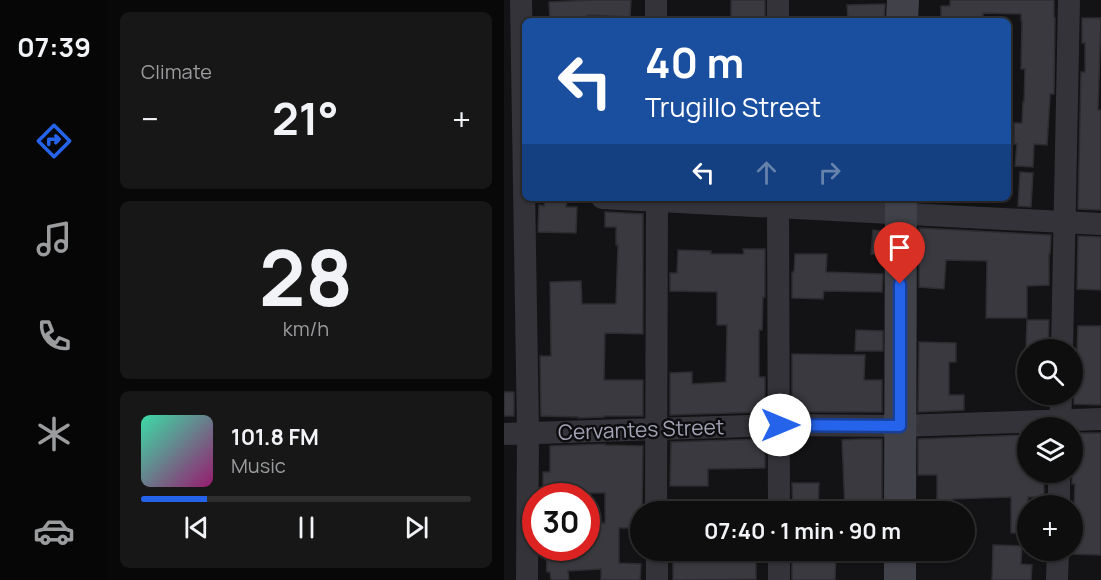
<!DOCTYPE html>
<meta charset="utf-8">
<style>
body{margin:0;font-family:Manrope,sans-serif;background:#171718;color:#f1f3f6;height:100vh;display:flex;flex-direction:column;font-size:22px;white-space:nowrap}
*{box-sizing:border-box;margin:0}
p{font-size:20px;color:#9b9c9e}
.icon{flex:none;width:33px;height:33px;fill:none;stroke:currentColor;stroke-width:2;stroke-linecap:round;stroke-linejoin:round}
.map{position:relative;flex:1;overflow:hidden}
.sheet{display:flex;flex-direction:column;gap:12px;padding:12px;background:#080808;width:396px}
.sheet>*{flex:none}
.guide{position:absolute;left:18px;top:18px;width:489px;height:183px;border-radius:9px;box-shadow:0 2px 4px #0004,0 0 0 2px #2e2e2f;background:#1a4fa0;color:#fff;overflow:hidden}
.controls{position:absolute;left:513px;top:339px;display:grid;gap:12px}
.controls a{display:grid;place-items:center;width:66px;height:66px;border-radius:50%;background:#0e0e0f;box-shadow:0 2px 4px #0004,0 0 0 2px #2e2e2f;font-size:30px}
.speed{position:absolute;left:18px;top:483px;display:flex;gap:12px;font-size:30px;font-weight:700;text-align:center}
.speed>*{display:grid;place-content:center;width:78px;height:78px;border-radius:50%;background:#0e0e0f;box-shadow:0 2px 4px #0004,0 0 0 2px #2e2e2f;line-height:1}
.speed .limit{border:9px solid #d22;background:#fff;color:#111}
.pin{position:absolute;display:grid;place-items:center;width:51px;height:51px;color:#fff;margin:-62px -26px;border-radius:50% 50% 50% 0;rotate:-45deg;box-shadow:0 0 6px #0007}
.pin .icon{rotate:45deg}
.me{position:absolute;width:66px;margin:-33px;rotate:90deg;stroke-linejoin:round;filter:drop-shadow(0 0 4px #0008)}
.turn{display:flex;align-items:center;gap:21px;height:126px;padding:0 24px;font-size:27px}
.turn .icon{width:78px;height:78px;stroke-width:2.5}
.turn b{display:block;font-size:42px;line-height:51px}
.lanes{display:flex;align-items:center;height:57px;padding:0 24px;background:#0003;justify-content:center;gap:30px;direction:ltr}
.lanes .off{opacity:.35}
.big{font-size:45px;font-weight:700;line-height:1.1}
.sheet .card{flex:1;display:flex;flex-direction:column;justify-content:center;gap:9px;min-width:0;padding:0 21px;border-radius:9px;background:#171718}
.sheet .dial{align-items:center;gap:0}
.dial b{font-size:78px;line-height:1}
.song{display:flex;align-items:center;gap:18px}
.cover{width:72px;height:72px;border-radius:9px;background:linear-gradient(135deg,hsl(160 70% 55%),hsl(320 70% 35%))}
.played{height:6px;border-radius:3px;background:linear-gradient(90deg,#2563eb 20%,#2e2e2f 20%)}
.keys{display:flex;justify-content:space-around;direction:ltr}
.heat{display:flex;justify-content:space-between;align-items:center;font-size:33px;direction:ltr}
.trip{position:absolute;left:126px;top:501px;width:345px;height:60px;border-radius:30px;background:#0e0e0f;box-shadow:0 2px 4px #0004,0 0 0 2px #2e2e2f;font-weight:700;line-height:60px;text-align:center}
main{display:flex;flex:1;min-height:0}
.tab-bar{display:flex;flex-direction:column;width:108px;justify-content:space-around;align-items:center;background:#060606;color:#9b9c9e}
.tab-bar .icon{width:42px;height:42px}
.tab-bar .on{color:#2563eb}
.tab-bar b{font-size:27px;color:#f1f3f6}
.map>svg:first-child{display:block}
.building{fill:#3a393f;stroke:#2d2c30;stroke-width:1.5}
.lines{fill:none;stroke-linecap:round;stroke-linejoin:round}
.street{stroke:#343339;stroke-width:22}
.secondary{stroke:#414149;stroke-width:32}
.route-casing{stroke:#184099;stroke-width:15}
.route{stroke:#2563eb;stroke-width:10}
.labels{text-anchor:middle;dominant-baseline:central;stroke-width:5;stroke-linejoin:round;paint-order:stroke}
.street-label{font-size:21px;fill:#a3a4b5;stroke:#0e0d0f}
</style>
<main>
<nav class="tab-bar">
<b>07:39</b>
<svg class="icon on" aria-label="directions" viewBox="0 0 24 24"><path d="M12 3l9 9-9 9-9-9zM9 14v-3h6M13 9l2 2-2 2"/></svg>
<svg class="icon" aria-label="music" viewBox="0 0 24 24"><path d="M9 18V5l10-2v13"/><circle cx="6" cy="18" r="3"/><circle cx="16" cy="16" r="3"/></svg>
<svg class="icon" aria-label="phone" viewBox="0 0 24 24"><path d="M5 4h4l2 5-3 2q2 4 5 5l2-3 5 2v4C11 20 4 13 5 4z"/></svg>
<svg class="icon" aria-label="climate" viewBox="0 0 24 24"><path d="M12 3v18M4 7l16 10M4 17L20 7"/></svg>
<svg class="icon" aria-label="car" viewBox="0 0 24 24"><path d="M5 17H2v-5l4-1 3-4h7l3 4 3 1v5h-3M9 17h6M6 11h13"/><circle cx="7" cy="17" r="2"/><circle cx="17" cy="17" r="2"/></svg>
</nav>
<section class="sheet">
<div class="card"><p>Climate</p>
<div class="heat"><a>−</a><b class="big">21°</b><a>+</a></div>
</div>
<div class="card dial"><b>28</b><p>km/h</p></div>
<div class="card">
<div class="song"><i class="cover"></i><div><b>101.8 FM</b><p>Music</p></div></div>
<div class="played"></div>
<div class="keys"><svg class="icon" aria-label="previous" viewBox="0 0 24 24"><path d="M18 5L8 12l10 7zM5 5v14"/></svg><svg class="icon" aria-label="pause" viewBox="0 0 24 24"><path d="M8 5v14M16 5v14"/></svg><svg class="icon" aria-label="next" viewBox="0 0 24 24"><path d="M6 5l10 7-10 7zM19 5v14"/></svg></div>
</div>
</section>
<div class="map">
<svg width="597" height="580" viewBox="0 0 597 580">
<rect width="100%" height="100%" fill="#131214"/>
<path class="building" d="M87,0H127L126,17L83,15V21H46L45,2Z
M227,0H261V21H227Z
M446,0H550V18H551L550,94H546V97L543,145L530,144L529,167L511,166L513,144H510V123H518L519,102H520L521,69H517L518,21H517V14L479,13V21H437V6H446Z
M381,4L380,21H344L343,5Z
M578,18H597L594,110H597V210L574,209L577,72H581V43H578Z
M516,172L529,173L527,207L514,206Z
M41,199L63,200L62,207H73L72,233L34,232L35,205L40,206Z
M101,212L139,214V334L101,333L100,380H139V416H100V417L74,418V417L37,416L36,356H47L46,282L77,281L78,304H112L114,245H112V227H101Z
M415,228L547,235L546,254H545V285L523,286V318H482L483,261L442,260L440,289L415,287Z
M369,230L379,231V255L367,254Z
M574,236L597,237V290L573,289Z
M239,249H261V297H259L258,330H255V377H261V412L166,415V373L188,372V384L222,382L223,325H213V292L166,291V273H173L174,250L207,251V254H240Z
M291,254H323L322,272L379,274L378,292L320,291L319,299L288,298V272H290Z
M523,320H545L544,350H522Z
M574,326H597V405L570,404L569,375H572Z
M352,330L379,331V351H351Z
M415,342L452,343V362H445V395H460V410L414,412Z
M288,354L361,355L360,380H378V412H288Z
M0,392H10V416H0Z
M573,433H597V555L568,554L571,484H568V461H573Z
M524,435V472H540V497H524V533H507V497L449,499V509L433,510V475H414V439Z
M261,439V468L204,469V486H166L167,442Z
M356,439H378V512H341L338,440Z
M101,444V445L139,446L138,512H136V528H115V563L137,564L136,580H97V569L64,571L65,580H47L46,572H43L42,548H84L83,523H101V493H66V496H39V472H46V446Z
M288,483H315L314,512H289Z
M489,545L518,546L517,564L528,565L527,580H488Z
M288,550H332L331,580H288Z
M216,553H252V579L169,580V560L216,561Z"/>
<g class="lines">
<path class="street" d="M17,0L24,433L23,580
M152,0V21
M274,21V0
M98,198L597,224
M274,198L275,512
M558,350L565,0
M556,428L557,394
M0,434L276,425L396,426L597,419
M555,506V472
M152,512L153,198
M153,550V580
M275,580V550
M553,580L554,550"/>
<path class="secondary" d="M398,21L399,0
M396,512L397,198
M396,580V550"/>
</g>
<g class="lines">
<defs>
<path id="route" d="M276,425L396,426V284"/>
</defs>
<use href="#route" class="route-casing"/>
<use href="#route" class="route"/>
</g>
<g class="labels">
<g class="street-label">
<text transform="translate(137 429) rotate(-2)">Cervantes Street</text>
</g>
</g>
</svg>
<div class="controls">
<a><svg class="icon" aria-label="search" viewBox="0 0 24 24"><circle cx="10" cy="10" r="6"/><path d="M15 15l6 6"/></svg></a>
<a><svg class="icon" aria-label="layers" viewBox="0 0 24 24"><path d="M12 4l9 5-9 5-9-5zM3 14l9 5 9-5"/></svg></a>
<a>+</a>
</div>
<div class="speed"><div class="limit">30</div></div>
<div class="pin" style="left:396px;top:284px;background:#d93025"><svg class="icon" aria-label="arrive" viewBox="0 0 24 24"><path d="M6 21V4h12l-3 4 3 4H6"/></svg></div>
<svg class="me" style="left:276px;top:425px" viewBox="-20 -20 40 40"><circle r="19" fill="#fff"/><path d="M0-13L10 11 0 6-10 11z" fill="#2563eb"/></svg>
<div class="trip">07:40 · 1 min · 90 m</div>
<div class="guide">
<div class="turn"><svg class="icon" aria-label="left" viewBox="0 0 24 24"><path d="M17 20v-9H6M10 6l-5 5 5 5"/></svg><div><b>40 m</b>Trugillo Street</div></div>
<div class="lanes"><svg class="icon" aria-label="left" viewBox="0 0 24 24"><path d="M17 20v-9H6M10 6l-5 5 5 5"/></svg><svg class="icon off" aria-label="ahead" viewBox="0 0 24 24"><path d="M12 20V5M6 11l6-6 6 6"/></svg><svg class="icon off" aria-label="right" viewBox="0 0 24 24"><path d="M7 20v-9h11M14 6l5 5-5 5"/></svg></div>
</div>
</div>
</main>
